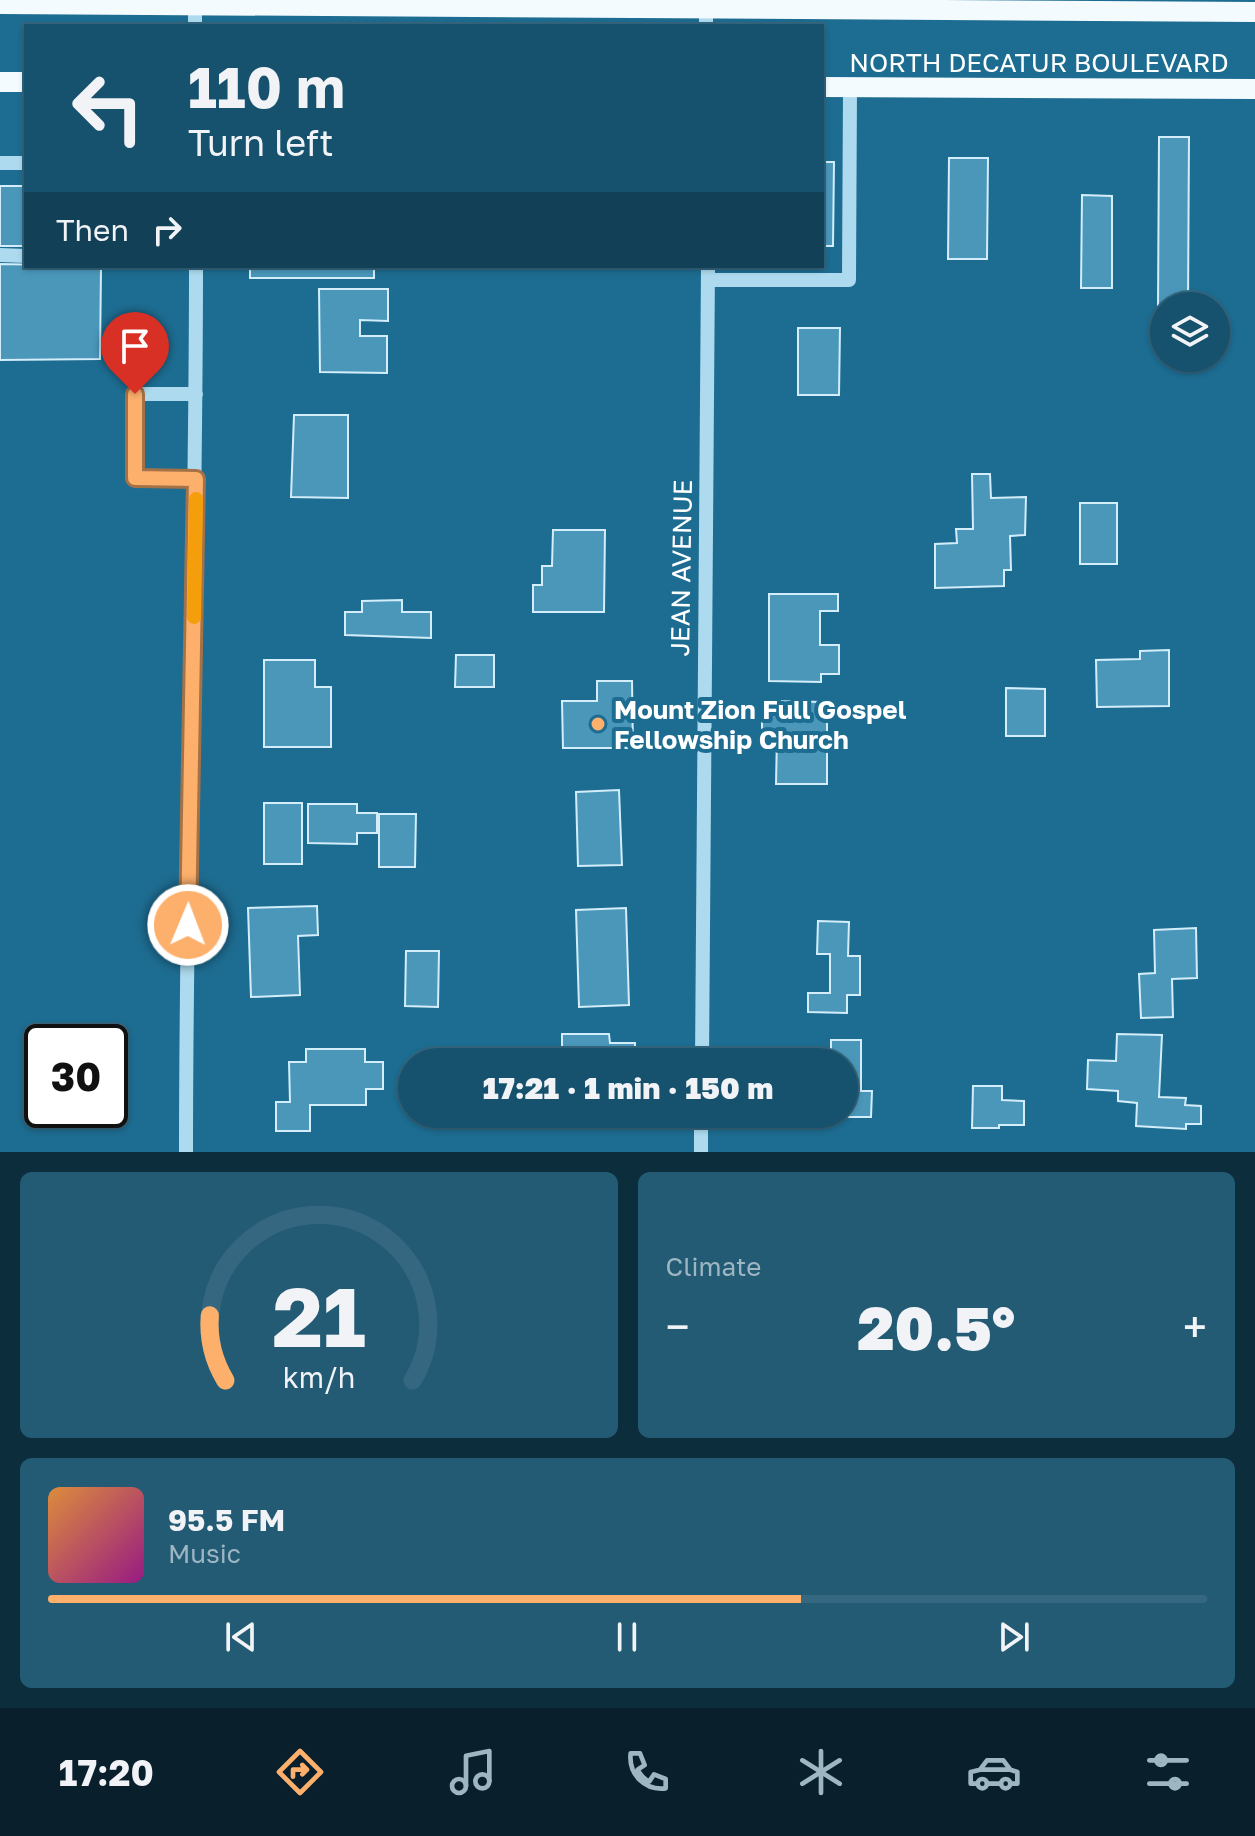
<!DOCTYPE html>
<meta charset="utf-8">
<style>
body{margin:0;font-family:"Golos Text",sans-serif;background:#235b75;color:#f1f3f6;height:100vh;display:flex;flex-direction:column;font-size:30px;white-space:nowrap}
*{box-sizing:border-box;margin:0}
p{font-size:26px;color:#9eb5c2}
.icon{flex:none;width:44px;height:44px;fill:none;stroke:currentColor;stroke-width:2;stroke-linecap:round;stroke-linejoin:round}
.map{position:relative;height:1152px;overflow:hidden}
.details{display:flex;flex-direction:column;gap:20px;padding:20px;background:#0c2d3c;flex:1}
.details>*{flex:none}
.banner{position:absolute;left:24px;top:24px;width:800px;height:244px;border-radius:0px;box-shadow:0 2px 6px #0004,0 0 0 2px #356880;background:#16516d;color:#f1f3f6;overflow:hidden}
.tools{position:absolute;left:1150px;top:292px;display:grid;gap:16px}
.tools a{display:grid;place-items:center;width:80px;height:80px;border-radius:50%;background:#16516d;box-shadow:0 2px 6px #0004,0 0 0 2px #356880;font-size:40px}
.speed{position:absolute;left:24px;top:1024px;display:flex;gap:16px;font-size:40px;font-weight:700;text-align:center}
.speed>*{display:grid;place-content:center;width:104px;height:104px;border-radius:50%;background:#16516d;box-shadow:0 2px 6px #0004,0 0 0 2px #356880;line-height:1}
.speed .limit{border:4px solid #111;border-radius:12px;background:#fff;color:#111}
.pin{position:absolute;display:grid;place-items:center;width:68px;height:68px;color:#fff;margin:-82px -34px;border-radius:50% 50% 50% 0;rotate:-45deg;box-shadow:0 0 8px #0007}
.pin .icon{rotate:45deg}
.me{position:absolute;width:88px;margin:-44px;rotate:1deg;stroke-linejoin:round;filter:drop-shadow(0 0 6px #0008)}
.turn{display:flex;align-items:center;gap:28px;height:168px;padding:0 32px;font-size:36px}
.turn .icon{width:104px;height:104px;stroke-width:2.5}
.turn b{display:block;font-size:56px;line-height:68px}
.then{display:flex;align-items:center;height:76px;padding:0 32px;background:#0003;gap:16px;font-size:30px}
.big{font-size:60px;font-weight:800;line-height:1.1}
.details .card{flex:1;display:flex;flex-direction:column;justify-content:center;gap:12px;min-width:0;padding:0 28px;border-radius:12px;background:#235b75}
.details .dial{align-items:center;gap:0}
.dial svg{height:208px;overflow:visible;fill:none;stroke:#356880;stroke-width:7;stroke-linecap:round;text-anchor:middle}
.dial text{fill:#f1f3f6;stroke:none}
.song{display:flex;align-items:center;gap:24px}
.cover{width:96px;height:96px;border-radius:12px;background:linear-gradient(135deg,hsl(30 70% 55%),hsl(310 70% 35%))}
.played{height:8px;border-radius:4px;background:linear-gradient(90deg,#fdb06c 65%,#356880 65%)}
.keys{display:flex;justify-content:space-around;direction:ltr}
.heat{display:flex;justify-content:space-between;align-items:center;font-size:44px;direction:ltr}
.details .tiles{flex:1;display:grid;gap:20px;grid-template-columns:1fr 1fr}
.card:last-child{grid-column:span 2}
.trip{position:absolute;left:398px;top:1048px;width:460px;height:80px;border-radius:40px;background:#16516d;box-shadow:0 2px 6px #0004,0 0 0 2px #356880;font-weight:800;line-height:80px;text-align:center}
.tab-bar{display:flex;height:128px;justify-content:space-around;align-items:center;background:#09202c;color:#9eb5c2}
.tab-bar .icon{width:56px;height:56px}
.tab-bar .current{color:#fdb06c}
.tab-bar b{font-size:36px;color:#f1f3f6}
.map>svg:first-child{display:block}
.building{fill:#4a97ba;stroke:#d3eefa;stroke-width:2}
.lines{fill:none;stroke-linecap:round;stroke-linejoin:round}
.minor{stroke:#addaee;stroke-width:14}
.major{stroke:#f4fbff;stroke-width:20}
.route-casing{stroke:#a47246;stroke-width:20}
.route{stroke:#fdb06c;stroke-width:14}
.slow{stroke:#f59e0b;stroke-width:14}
.poi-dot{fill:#fdb06c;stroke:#1d6c91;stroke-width:3}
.labels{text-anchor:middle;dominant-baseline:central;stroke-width:8;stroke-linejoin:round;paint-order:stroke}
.street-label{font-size:26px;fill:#fff;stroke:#1d6c91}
.poi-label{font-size:26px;font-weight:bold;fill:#fff;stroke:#1d6c91;text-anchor:start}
</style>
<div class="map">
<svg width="1255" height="1152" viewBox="0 0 1255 1152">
<rect width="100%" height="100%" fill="#1d6c91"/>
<path class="building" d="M1159,137H1189L1188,306L1158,308Z
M949,158H988L987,259H948Z
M822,162H834L833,246H822Z
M0,186H26V246H0Z
M1082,195L1112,196V288H1081Z
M0,264L101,266L100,359L0,360Z
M250,266H374V278H250Z
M319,289H388V321L360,320V336H387V373L320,372Z
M798,328H840L839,395H798Z
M294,415H348V498L291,497Z
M972,474H990L991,498L1026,497L1025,535L1010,536L1011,570H1004V586L935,588V544L957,543L956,529H973Z
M1080,503H1117V564H1080Z
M553,530H605L604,612H533V585H542V566H552Z
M769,594H838V611H820V645H839V674H821V682L769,681Z
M402,600V612H431V638L345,635V612H362V601Z
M1169,650V706L1097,707L1096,660L1140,659V651Z
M456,655H494V687H455Z
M264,660H315V687H331V747H264Z
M597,681H632L633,748H563L562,701H597Z
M1006,688L1045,689V736H1006Z
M762,701L827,702V784H776L777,736H762Z
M619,790L622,865L578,866L576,792Z
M264,803H302V864H264Z
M308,804H357V813H377V833H357V844L308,843Z
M379,814H416L415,867H379Z
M317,906L318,935L298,936L300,995L251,997L248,908Z
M626,908L629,1005L579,1007L576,910Z
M818,921L849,922L848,956H860V995H847V1013L808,1012V993H830V954H817Z
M1196,928L1197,978L1172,979L1173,1017L1141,1018L1139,974L1155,973L1154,930Z
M406,951H439L438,1007L405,1006Z
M562,1034H609L610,1043H635V1062H562Z
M1117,1034L1162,1035L1159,1097L1186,1098L1185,1105L1201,1106V1124H1186V1129L1136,1126L1137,1103L1118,1101V1091L1087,1089L1088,1060L1116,1061Z
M831,1040H861V1091H872L871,1117H806V1114H844V1062H831Z
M306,1049H365V1062H383V1089H366V1105H310V1131H276V1102H290L289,1062H306Z
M973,1086H1002V1100L1024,1101V1125H999V1128H972Z"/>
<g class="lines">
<path class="minor" d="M195,0V26
M706,8V26
M0,163H26
M0,255L26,256
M708,280H849L850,87
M196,479L135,478V394H196
M702,1062L708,266
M186,1152C186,857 196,561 196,266
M701,1152V1114"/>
<path class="major" d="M0,4L1255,12
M0,82H26
M822,87L1255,89"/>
</g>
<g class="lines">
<defs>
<path id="route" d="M135,394V478L196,479L188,925"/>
</defs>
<use href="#route" class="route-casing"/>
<use href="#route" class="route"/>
<path class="slow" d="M194,617L196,499"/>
</g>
<circle class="poi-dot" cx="598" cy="724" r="8"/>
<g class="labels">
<g class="street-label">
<text x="1039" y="62">NORTH DECATUR BOULEVARD</text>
<text transform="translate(681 568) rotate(-89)">JEAN AVENUE</text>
</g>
<g class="poi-label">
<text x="614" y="709">Mount Zion Full Gospel<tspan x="614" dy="30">Fellowship Church</tspan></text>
</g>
</g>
</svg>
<div class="tools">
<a><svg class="icon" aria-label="layers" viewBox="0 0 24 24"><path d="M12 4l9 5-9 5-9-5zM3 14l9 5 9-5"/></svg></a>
</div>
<div class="speed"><div class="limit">30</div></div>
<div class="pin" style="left:135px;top:394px;background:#d93025"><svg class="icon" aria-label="arrive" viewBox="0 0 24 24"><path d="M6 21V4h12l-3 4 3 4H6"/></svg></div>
<svg class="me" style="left:188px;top:925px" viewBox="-20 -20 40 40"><circle r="17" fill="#fdb06c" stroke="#fff" stroke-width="3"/><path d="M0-11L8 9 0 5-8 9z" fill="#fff"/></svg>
<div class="trip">17:21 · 1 min · 150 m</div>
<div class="banner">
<div class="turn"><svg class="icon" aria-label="left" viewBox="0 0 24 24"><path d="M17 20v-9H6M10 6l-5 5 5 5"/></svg><div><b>110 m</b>Turn left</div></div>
<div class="then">Then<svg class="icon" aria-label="right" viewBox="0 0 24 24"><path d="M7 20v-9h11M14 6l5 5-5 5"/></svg></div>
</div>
</div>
<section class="details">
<div class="tiles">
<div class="card dial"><svg viewBox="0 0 100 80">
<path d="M14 69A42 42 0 1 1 86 69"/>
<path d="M14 69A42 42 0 0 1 8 44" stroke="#fdb06c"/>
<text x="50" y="56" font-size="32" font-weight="700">21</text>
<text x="50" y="72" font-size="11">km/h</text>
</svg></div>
<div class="card"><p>Climate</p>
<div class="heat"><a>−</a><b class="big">20.5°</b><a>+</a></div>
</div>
<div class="card">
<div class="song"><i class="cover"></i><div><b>95.5 FM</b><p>Music</p></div></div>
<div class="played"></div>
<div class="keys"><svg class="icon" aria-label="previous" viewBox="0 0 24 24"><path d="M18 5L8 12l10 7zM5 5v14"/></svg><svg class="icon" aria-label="pause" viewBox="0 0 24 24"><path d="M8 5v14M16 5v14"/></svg><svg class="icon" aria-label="next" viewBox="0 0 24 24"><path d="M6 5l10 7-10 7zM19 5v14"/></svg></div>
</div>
</div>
</section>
<nav class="tab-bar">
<b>17:20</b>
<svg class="icon current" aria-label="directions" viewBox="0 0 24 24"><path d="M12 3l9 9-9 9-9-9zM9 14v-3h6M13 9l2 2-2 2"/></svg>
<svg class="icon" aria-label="music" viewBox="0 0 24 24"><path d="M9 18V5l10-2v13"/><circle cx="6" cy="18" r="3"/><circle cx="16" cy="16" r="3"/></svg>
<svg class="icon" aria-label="phone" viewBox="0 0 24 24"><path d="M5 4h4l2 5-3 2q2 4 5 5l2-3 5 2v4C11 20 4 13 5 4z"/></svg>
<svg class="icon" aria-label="climate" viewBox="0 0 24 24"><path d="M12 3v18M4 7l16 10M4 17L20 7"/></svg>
<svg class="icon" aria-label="car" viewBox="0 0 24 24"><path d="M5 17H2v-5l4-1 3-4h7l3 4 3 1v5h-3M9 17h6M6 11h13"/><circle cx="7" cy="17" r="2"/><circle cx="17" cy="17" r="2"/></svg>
<svg class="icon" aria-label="filters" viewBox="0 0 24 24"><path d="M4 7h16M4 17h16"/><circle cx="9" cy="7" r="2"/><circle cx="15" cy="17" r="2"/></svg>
</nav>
